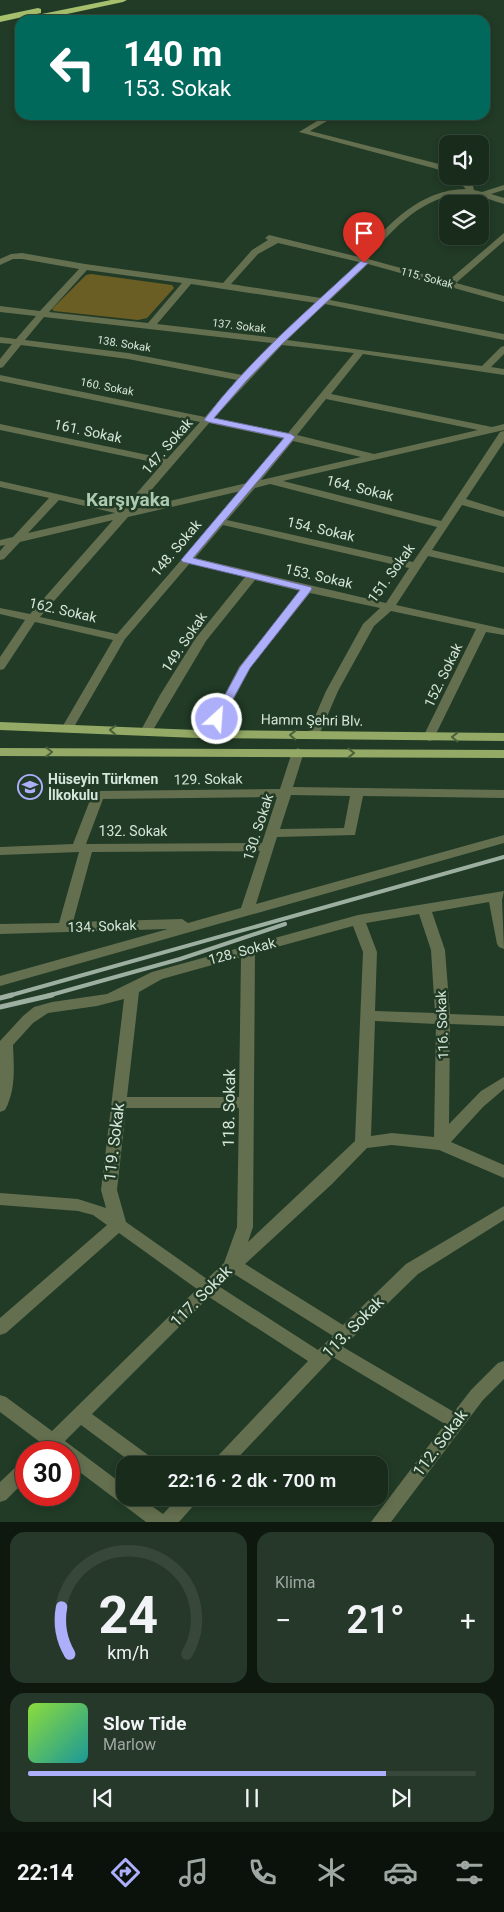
<!DOCTYPE html>
<html lang="tr">
<meta charset="utf-8">
<style>
body{margin:0;font-family:Roboto,sans-serif;background:#263829;color:#f1f3f6;height:100vh;display:flex;flex-direction:column;font-size:19px;white-space:nowrap}
*{box-sizing:border-box;margin:0}
p{font-size:16px;color:#9fa7a3}
.icon{flex:none;width:28px;height:28px;fill:none;stroke:currentColor;stroke-width:2;stroke-linecap:round;stroke-linejoin:round}
.map{position:relative;height:1522px;overflow:hidden}
.sheet{display:flex;flex-direction:column;gap:10px;padding:10px;background:#0e180f;flex:1}
.sheet>*{flex:none}
.guide{position:absolute;left:15px;top:15px;width:475px;height:105px;border-radius:15px;box-shadow:0 2px 8px #0003,0 0 0 1px #37483b;background:#00695c;color:#fff;overflow:hidden}
.tools{position:absolute;left:439px;top:135px;display:grid;gap:10px}
.tools a{display:grid;place-items:center;width:50px;height:50px;border-radius:10px;background:#192c1c;box-shadow:0 2px 8px #0003,0 0 0 1px #37483b;font-size:25px}
.speed{position:absolute;left:15px;top:1441px;display:flex;gap:10px;font-size:25px;font-weight:700;text-align:center}
.speed>*{display:grid;place-content:center;width:65px;height:65px;border-radius:50%;background:#192c1c;box-shadow:0 2px 8px #0003,0 0 0 1px #37483b;line-height:1}
.speed .limit{border:8px solid #d22;background:#fff;color:#111}
.pin{position:absolute;display:grid;place-items:center;width:42px;height:42px;color:#fff;margin:-51px -21px;border-radius:50% 50% 50% 0;rotate:-45deg;box-shadow:0 0 5px #0007}
.pin .icon{rotate:45deg}
.me{position:absolute;width:55px;margin:-28px;rotate:26deg;stroke-linejoin:round;filter:drop-shadow(0 0 4px #0008)}
.turn{display:flex;align-items:center;gap:18px;height:105px;padding:0 25px;font-size:22px}
.turn .icon{width:65px;height:65px;stroke-width:2.5}
.turn b{display:block;font-size:35px;line-height:42px}
.big{font-size:38px;font-weight:600;line-height:1.1}
.sheet .tile{flex:1;display:flex;flex-direction:column;justify-content:center;gap:8px;min-width:0;padding:0 18px;border-radius:15px;background:#263829}
.sheet .dial{align-items:center;gap:0}
.dial svg{height:130px;overflow:visible;fill:none;stroke:#37483b;stroke-width:7;stroke-linecap:round;text-anchor:middle}
.dial text{fill:#f1f3f6;stroke:none}
.song{display:flex;align-items:center;gap:15px}
.cover{width:60px;height:60px;border-radius:8px;background:linear-gradient(135deg,hsl(90 70% 55%),hsl(180 70% 35%))}
.played{height:5px;border-radius:2px;background:linear-gradient(90deg,#adaffb 80%,#37483b 80%)}
.keys{display:flex;justify-content:space-around;direction:ltr}
.heat{display:flex;justify-content:space-between;align-items:center;font-size:28px;direction:ltr}
.sheet .tiles{flex:1;display:grid;gap:10px;grid-template-columns:1fr 1fr}
.tile:last-child{grid-column:span 2}
.trip{position:absolute;left:116px;top:1456px;width:272px;height:50px;border-radius:15px;background:#192c1c;box-shadow:0 2px 8px #0003,0 0 0 1px #37483b;font-weight:600;line-height:50px;text-align:center}
.tab-bar{display:flex;height:80px;justify-content:space-around;align-items:center;background:#0a120b;color:#9fa7a3}
.tab-bar .icon{width:35px;height:35px}
.tab-bar .selected{color:#adaffb}
.tab-bar b{font-size:22px;color:#f1f3f6}
.map>svg:first-child{display:block}
.green{fill:#6b5e25}
.lines{fill:none;stroke-linecap:round;stroke-linejoin:round}
.street{fill:#646f4f;fill-rule:evenodd}
.primary{fill:#94a965;fill-rule:evenodd}
.highway{fill:#a7c06e;fill-rule:evenodd}
.rail-far1{stroke:#9cafa0;stroke-width:4}
.rail{stroke:#9cafa0;stroke-width:5}
.oneway{stroke:#49623c}
.route{fill:#adaffb;stroke:#7072a3}
.labels{text-anchor:middle;dominant-baseline:central;stroke-width:5;stroke-linejoin:round;paint-order:stroke}
.far-street-label{font-size:11px;fill:#d6e6d9;stroke:#213b26}
.street-label{font-size:14px;fill:#d6e6d9;stroke:#213b26}
.poi-label{font-size:14px;font-weight:bold;fill:#d6e6d9;stroke:#213b26;text-anchor:start}
.near-street-label{font-size:16px;fill:#d6e6d9;stroke:#213b26}
.district-label{font-size:19px;font-weight:bold;fill:#accab0;stroke:#213b26}
</style>
<div class="map">
<svg width="504" height="1522" viewBox="0 0 504 1522">
<rect width="100%" height="100%" fill="#213b26"/>
<path class="green" d="M91,274L172,285L174,288L147,318L138,320L54,311L52,309L86,275Z"/>
<g class="lines">
<path class="street" d="M327,115H337L310,131L439,164L448,168V173L433,168L299,132Z
M452,176H461L473,186L474,190L482,192L504,185V190L491,194L504,198V204C493,201 482,196 471,195C428,190 392,229 368,259L448,281L504,233V241L456,283L504,296V302L368,264L330,300L504,334V340L325,304L287,340L482,366L501,347L504,346V354L491,367L504,369V375L363,354L331,394L492,427L504,424V430L283,481L441,521L500,432L504,431V442L466,499L504,511V517L462,505L432,550L504,567V573L428,556L396,605L504,629V635L486,632L433,740L429,741L423,737L476,629L391,611L374,626L338,691L319,735L313,739L307,735L326,691L363,624L380,608L310,593L250,668L214,737H206L204,734L239,667L300,591L255,580L206,641L150,735H142L140,732L160,695L195,639L245,577L190,563L125,639L71,732H63L61,729L113,640L35,622L4,669L0,670V657L25,620L0,614V608L30,614L113,520L20,542L4,559L0,560V551L5,545L0,546V540L13,537L49,498L0,487V481L123,509L162,464L0,430V424L167,459L200,422L0,381V375L205,417L237,380L128,359L21,345L3,367L0,368V359L12,344L0,343V337L16,339L36,316L0,312V306L40,311L79,269L22,259H13L0,265V259L11,254L22,253L85,264L223,283L252,250L268,240L265,238L269,235L359,257C388,225 420,189 466,189ZM278,243L359,262L321,298L231,284L258,254ZM87,270L182,283L148,323L49,312ZM191,284L316,303L277,338L157,324ZM44,317L272,343L242,375L128,353L25,340ZM282,345L354,353L288,433L214,418ZM326,399L478,430L374,454L297,435ZM209,423L284,439L247,483L135,509ZM293,441L361,457L261,480ZM270,484L437,527L413,562L227,520L255,488ZM241,491L117,634L40,617L128,517ZM59,500L115,513L28,533ZM223,525L409,568L386,603L195,558Z
M298,748L304,752L293,787L504,790V798L363,796L355,835L277,837L256,904L504,835V843L0,986V976L168,929L0,934V924L59,923L79,852L0,855V847L73,844L92,795L98,791L280,789L292,752ZM291,795L350,796L344,828L280,829ZM277,797L262,843L86,844L103,799ZM260,851L241,908L188,923L182,919L73,922L92,852Z
M504,891L502,900L504,949L499,947L497,944L489,902L432,912L445,950L450,1014L504,1016V1026L450,1024L449,1124L481,1091L504,1077V1089L483,1107L451,1142L504,1165V1178L439,1150L392,1145L367,1148L332,1184L245,1264L343,1325L406,1264L504,1206V1220L418,1274L343,1347L454,1412L471,1390L498,1363L504,1361V1379L483,1400L391,1522H371L445,1424L333,1357L231,1465H211L214,1460L308,1361L209,1297L92,1414L155,1460L158,1465H135L81,1425L65,1441L125,1486V1498H140L163,1514L178,1498H198L195,1504L179,1522H146L69,1464V1452H33L40,1442L0,1412V1395L6,1397L52,1431L197,1289L119,1233L6,1333L0,1335V1318L107,1225L93,1215L78,1211L0,1205V1193L78,1199L106,1208L101,1190L124,999L97,1006L48,1013L33,1023L13,1045C14,1067 16,1090 5,1110L0,1112V1041L23,1016L34,1007L52,1002L107,994L152,972L358,915ZM419,914L431,950L435,1013L375,1011L377,952L366,923ZM353,926L363,952L355,1141L248,1242L253,1227L255,953ZM241,957L239,1097H127L139,992L162,979ZM375,1021L436,1024L434,1137L392,1133L371,1136ZM126,1108H239L237,1227L224,1263L207,1279L126,1222L117,1190ZM234,1274L333,1336L318,1350L220,1287Z
M26,1460V1480L6,1500L0,1502V1482L20,1463Z"/>
<path class="primary" d="M0,722L197,730L504,733V741L197,738L0,730Z
M0,748L504,750V758L0,756Z"/>
<path class="highway" d="M111,0H127L123,2L39,20H23L27,17Z
M38,8L41,9V13L0,22V16Z"/>
<path class="rail-far1" d="M8,996L504,857
M47,996L180,959L285,924"/>
<path class="rail" d="M0,998L12,995
M0,1007L52,995"/>
</g>
<defs><path id="oneway-chevron" d="M-2-3.5L2.5 0L-2 3.5" fill="none" stroke-width="1.6" stroke-linecap="round" stroke-linejoin="round" transform="scale(1.25)"/></defs>
<g class="oneway">
<use href="#oneway-chevron" transform="translate(113 730) rotate(-178)"/>
<use href="#oneway-chevron" transform="translate(293 735) rotate(-179)"/>
<use href="#oneway-chevron" transform="translate(455 737) rotate(-179)"/>
<use href="#oneway-chevron" transform="translate(49 752)"/>
<use href="#oneway-chevron" transform="translate(351 753)"/>
</g>
<path class="route" d="M361,261L368,263L282,344L247,380L214,418L291,434L295,437L193,558L311,587L312,589L250,668L221,721H213L212,719L240,667L300,590L183,562L181,560L284,438L208,422L204,420C249,360 307,311 361,261Z"/>
<defs>
<symbol id="school-ring" viewBox="-11 -11 22 22"><circle r="9.5" fill="#213b26" stroke="#adaffb" stroke-width="1.5"/><path d="M0-5L7-2L0 1L-7-2ZM-4 1L0 2.5L4 1V4Q0 6-4 4Z" fill="#adaffb"/></symbol>
</defs>
<g fill-rule="evenodd">
<use href="#school-ring" x="16" y="773" width="28" height="28"/>
</g>
<g class="labels">
<g class="far-street-label">
<text transform="translate(427 278) rotate(15)">115. Sokak</text>
<text transform="translate(239 326) rotate(7)">137. Sokak</text>
<text transform="translate(124 344) rotate(9)">138. Sokak</text>
<text transform="translate(107 387) rotate(11)">160. Sokak</text>
</g>
<g class="street-label">
<text transform="translate(88 431) rotate(12)">161. Sokak</text>
<text transform="translate(167 446) rotate(-49)">147. Sokak</text>
<text transform="translate(360 488) rotate(14)">164. Sokak</text>
<text transform="translate(321 529) rotate(13)">154. Sokak</text>
<text transform="translate(176 548) rotate(-50)">148. Sokak</text>
<text transform="translate(391 573) rotate(-54)">151. Sokak</text>
<text transform="translate(319 576) rotate(13)">153. Sokak</text>
<text transform="translate(63 610) rotate(13)">162. Sokak</text>
<text transform="translate(184 642) rotate(-56)">149. Sokak</text>
<text transform="translate(443 675) rotate(-64)">152. Sokak</text>
<text transform="translate(312 720) rotate(1)">Hamm Şehri Blv.</text>
<text transform="translate(208 779) rotate(-1)">129. Sokak</text>
<text transform="translate(258 827) rotate(-72)">130. Sokak</text>
<text x="133" y="831">132. Sokak</text>
<text transform="translate(102 926) rotate(-2)">134. Sokak</text>
<text transform="translate(242 951) rotate(-15)">128. Sokak</text>
<text transform="translate(442 1025) rotate(-92)">116. Sokak</text>
</g>
<g class="poi-label">
<text x="48" y="779">Hüseyin Türkmen<tspan x="48" dy="16">İlkokulu</tspan></text>
</g>
<g class="near-street-label">
<text transform="translate(229 1108) rotate(-89)">118. Sokak</text>
<text transform="translate(114 1142) rotate(-83)">119. Sokak</text>
<text transform="translate(201 1296) rotate(-45)">117. Sokak</text>
<text transform="translate(353 1327) rotate(-45)">113. Sokak</text>
<text transform="translate(440 1443) rotate(-53)">112. Sokak</text>
</g>
<g class="district-label">
<text x="128" y="499">Karşıyaka</text>
</g>
</g>
</svg>
<div class="tools">
<a><svg class="icon" aria-label="sound" viewBox="0 0 24 24"><path d="M4 9h4l5-4v14l-5-4H4zM17 9q2 3 0 6"/></svg></a>
<a><svg class="icon" aria-label="layers" viewBox="0 0 24 24"><path d="M12 4l9 5-9 5-9-5zM3 14l9 5 9-5"/></svg></a>
</div>
<div class="speed"><div class="limit">30</div></div>
<div class="pin" style="left:364px;top:263px;background:#d93025"><svg class="icon" aria-label="arrive" viewBox="0 0 24 24"><path d="M6 21V4h12l-3 4 3 4H6"/></svg></div>
<svg class="me" style="left:217px;top:719px" viewBox="-20 -20 40 40"><circle r="17" fill="#adaffb" stroke="#fff" stroke-width="3"/><path d="M0-11L8 9 0 5-8 9z" fill="#fff"/></svg>
<div class="trip">22:16 · 2 dk · 700 m</div>
<div class="guide">
<div class="turn"><svg class="icon" aria-label="left" viewBox="0 0 24 24"><path d="M17 20v-9H6M10 6l-5 5 5 5"/></svg><div><b>140 m</b>153. Sokak</div></div>
</div>
</div>
<section class="sheet">
<div class="tiles">
<div class="tile dial"><svg viewBox="0 0 100 80">
<path d="M14 69A42 42 0 1 1 86 69"/>
<path d="M14 69A42 42 0 0 1 9 40" stroke="#adaffb"/>
<text x="50" y="56" font-size="32" font-weight="700">24</text>
<text x="50" y="72" font-size="11">km/h</text>
</svg></div>
<div class="tile"><p>Klima</p>
<div class="heat"><a>−</a><b class="big">21°</b><a>+</a></div>
</div>
<div class="tile">
<div class="song"><i class="cover"></i><div><b>Slow Tide</b><p>Marlow</p></div></div>
<div class="played"></div>
<div class="keys"><svg class="icon" aria-label="previous" viewBox="0 0 24 24"><path d="M18 5L8 12l10 7zM5 5v14"/></svg><svg class="icon" aria-label="pause" viewBox="0 0 24 24"><path d="M8 5v14M16 5v14"/></svg><svg class="icon" aria-label="next" viewBox="0 0 24 24"><path d="M6 5l10 7-10 7zM19 5v14"/></svg></div>
</div>
</div>
</section>
<nav class="tab-bar">
<b>22:14</b>
<svg class="icon selected" aria-label="directions" viewBox="0 0 24 24"><path d="M12 3l9 9-9 9-9-9zM9 14v-3h6M13 9l2 2-2 2"/></svg>
<svg class="icon" aria-label="music" viewBox="0 0 24 24"><path d="M9 18V5l10-2v13"/><circle cx="6" cy="18" r="3"/><circle cx="16" cy="16" r="3"/></svg>
<svg class="icon" aria-label="phone" viewBox="0 0 24 24"><path d="M5 4h4l2 5-3 2q2 4 5 5l2-3 5 2v4C11 20 4 13 5 4z"/></svg>
<svg class="icon" aria-label="climate" viewBox="0 0 24 24"><path d="M12 3v18M4 7l16 10M4 17L20 7"/></svg>
<svg class="icon" aria-label="car" viewBox="0 0 24 24"><path d="M5 17H2v-5l4-1 3-4h7l3 4 3 1v5h-3M9 17h6M6 11h13"/><circle cx="7" cy="17" r="2"/><circle cx="17" cy="17" r="2"/></svg>
<svg class="icon" aria-label="filters" viewBox="0 0 24 24"><path d="M4 7h16M4 17h16"/><circle cx="9" cy="7" r="2"/><circle cx="15" cy="17" r="2"/></svg>
</nav>
